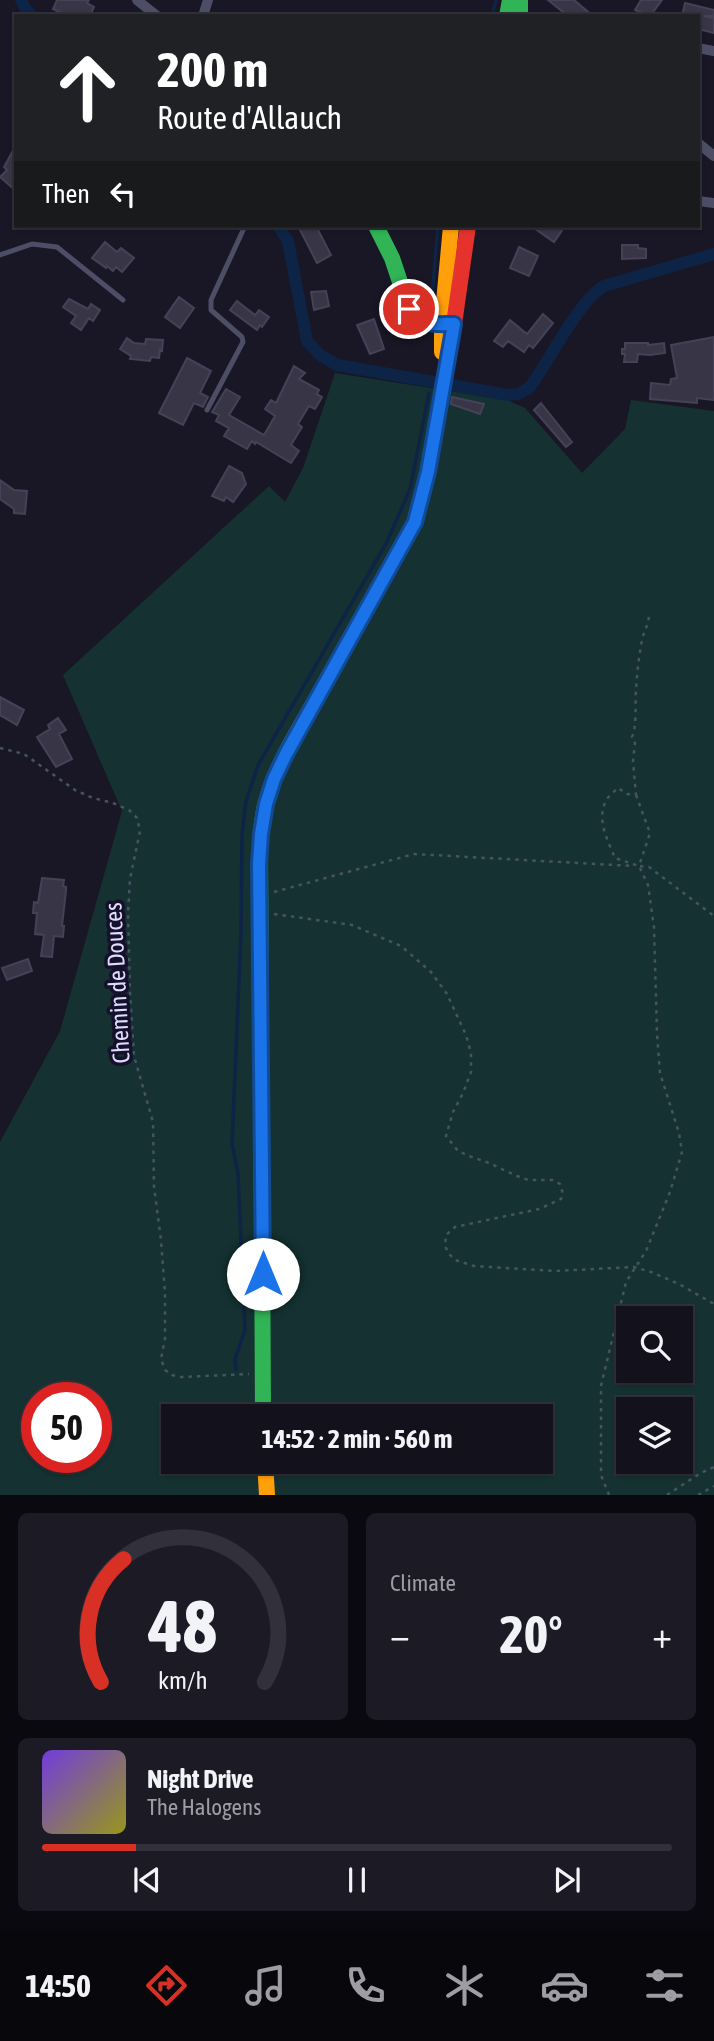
<!DOCTYPE html>
<meta charset="utf-8">
<style>
body{margin:0;font-family:"Asap Condensed",sans-serif;background:#1c1a25;color:#f1f3f6;height:100vh;display:flex;flex-direction:column;font-size:26px;white-space:nowrap}
*{box-sizing:border-box;margin:0}
p{font-size:23px;color:#9d9da3}
.icon{flex:none;width:38px;height:38px;fill:none;stroke:currentColor;stroke-width:2;stroke-linecap:round;stroke-linejoin:round}
.map{position:relative;height:1495px;overflow:hidden}
.sheet{display:flex;flex-direction:column;gap:18px;padding:18px;background:#0a090f;flex:1}
.sheet>*{flex:none}
.banner{position:absolute;left:14px;top:14px;width:686px;height:214px;border-radius:0px;box-shadow:0 2px 5px #0004,0 0 0 2px #32313b;background:#202124;color:#fff;overflow:hidden}
.fabs{position:absolute;left:616px;top:1306px;display:grid;gap:14px}
.fabs a{display:grid;place-items:center;width:77px;height:77px;border-radius:0px;background:#13111c;box-shadow:0 2px 5px #0004,0 0 0 2px #32313b;font-size:35px}
.speed{position:absolute;left:21px;top:1382px;display:flex;gap:14px;font-size:35px;font-weight:700;text-align:center}
.speed>*{display:grid;place-content:center;width:91px;height:91px;border-radius:50%;background:#13111c;box-shadow:0 2px 5px #0004,0 0 0 2px #32313b;line-height:1}
.speed .limit{border:10px solid #d22;background:#fff;color:#111}
.pin{position:absolute;display:grid;place-items:center;width:60px;height:60px;color:#fff;margin:-30px;border:4px solid #fff;border-radius:50%;box-shadow:0 2px 7px #0007}
.me{position:absolute;width:77px;margin:-38px;rotate:0deg;stroke-linejoin:round;filter:drop-shadow(0 0 5px #0008)}
.turn{display:flex;align-items:center;gap:24px;height:147px;padding:0 28px;font-size:32px}
.turn .icon{width:91px;height:91px;stroke-width:2.5}
.turn b{display:block;font-size:49px;line-height:60px}
.then{display:flex;align-items:center;height:66px;padding:0 28px;background:#0003;gap:14px;font-size:26px}
.big{font-size:52px;font-weight:700;line-height:1.1}
.sheet .widget{flex:1;display:flex;flex-direction:column;justify-content:center;gap:10px;min-width:0;padding:0 24px;border-radius:10px;background:#1c1a25}
.sheet .dial{align-items:center;gap:0}
.dial svg{height:182px;overflow:visible;fill:none;stroke:#32313b;stroke-width:7;stroke-linecap:round;text-anchor:middle}
.dial text{fill:#f1f3f6;stroke:none}
.song{display:flex;align-items:center;gap:21px}
.cover{width:84px;height:84px;border-radius:10px;background:linear-gradient(135deg,hsl(260 70% 55%),hsl(60 70% 35%))}
.played{height:7px;border-radius:4px;background:linear-gradient(90deg,#d93025 15%,#32313b 15%)}
.keys{display:flex;justify-content:space-around;direction:ltr}
.heat{display:flex;justify-content:space-between;align-items:center;font-size:38px;direction:ltr}
.sheet .tiles{flex:1;display:grid;gap:18px;grid-template-columns:1fr 1fr}
.widget:last-child{grid-column:span 2}
.trip{position:absolute;left:161px;top:1404px;width:392px;height:70px;border-radius:0px;background:#13111c;box-shadow:0 2px 5px #0004,0 0 0 2px #32313b;font-weight:700;line-height:70px;text-align:center}
.tabs{display:flex;height:112px;justify-content:space-around;align-items:center;background:#08070b;color:#9d9da3}
.tabs .icon{width:49px;height:49px}
.tabs .current{color:#d93025}
.tabs b{font-size:32px;color:#f1f3f6}
.map>svg:first-child{display:block}
.green{fill:#153131;fill-rule:evenodd}
.lines{fill:none;stroke-linecap:round;stroke-linejoin:round}
.stream{stroke:#0d2447;stroke-width:3.5}
.canal{stroke:#0d2447;stroke-width:12}
.building{fill:#383646;stroke:#454258;stroke-width:2}
.path{stroke:#475362;stroke-width:2.5;stroke-dasharray:3.5 5;stroke-linecap:butt}
.lane{stroke:#4d4d66;stroke-width:5}
.street{stroke:#4d4d66;stroke-width:10}
.fast{stroke:#30b455;stroke-width:16}
.slow{stroke:#ff9f0a;stroke-width:16}
.jam{stroke:#e5322d;stroke-width:16}
.route-casing{stroke:#114b97;stroke-width:18}
.route{stroke:#1a73e8;stroke-width:12}
.labels{text-anchor:middle;dominant-baseline:central;stroke-width:7;stroke-linejoin:round;paint-order:stroke}
.street-label{font-size:24px;fill:#dfdcff;stroke:#15112b}
</style>
<div class="map">
<svg width="714" height="1495" viewBox="0 0 714 1495">
<rect width="100%" height="100%" fill="#191725"/>
<path class="green" d="M335,373L507,400L525,408L582,473L625,429L631,400L714,411V1495H0V1142L60,1031L122,811L63,675L269,486L285,502L303,468ZM628,1318H681V1370H628ZM37,1398H96V1458H37ZM628,1409H681V1461H628ZM173,1416H541V1461H173Z"/>
<g class="lines">
<path class="stream" d="M492,16L496,0
M431,307L438,226
M236,1369L235,1359L245,1330L238,1173L232,1144L241,933L242,835L246,801L258,765L387,542L410,489L429,393"/>
<path class="canal" d="M21,0L25,8L32,16
M278,226L288,241L307,341L320,355L337,365L508,395L518,394L529,388C549,362 579,300 604,286L714,254"/>
</g>
<path class="building" d="M57,0H89L87,3L94,7L90,16H67L53,9Z
M548,0H574L593,16H568Z
M641,0H662L650,16L635,10Z
M685,3L714,10V16H704L714,18V33L698,29V16H682Z
M16,145V191L0,177L7,170L4,167Z
M298,226H316L331,255L317,263Z
M531,226H565L554,242Z
M105,242L117,252L121,248L134,258L122,272L116,267L113,271L107,266L106,268L92,258Z
M622,245H638V248L646,249V258L622,259Z
M519,247L538,256L529,276L510,268Z
M326,291L329,306L314,310L311,292Z
M179,297L194,308L180,328L165,317Z
M69,299L88,309L91,304L100,310L93,321L89,318L81,330L71,323L76,316L63,307Z
M237,301L255,315L259,310L269,317L262,327L260,325L257,330L230,310Z
M543,314L553,323L533,348L529,345L524,352L508,341L503,347L494,341L510,320L527,334Z
M374,319L384,349L370,354L357,325Z
M714,337V400L697,398V403L650,399L651,383L670,385L671,379L677,378L671,345Z
M127,338L134,343L145,344L146,339L163,340L162,351L160,350L159,358L151,357L150,361L130,359L131,356L120,349Z
M625,343H648V345L664,343L665,353L650,355L638,354L637,362H624L625,354H622V349H625Z
M187,358L211,371L200,393L208,397L203,407L194,403L183,425L159,413Z
M294,366L305,373L299,379L319,390L317,394L322,397L315,409L309,406L298,424L302,427L291,445L299,451L291,463L256,442L255,444L252,441L247,449L224,436L229,428L216,421L219,415L212,412L226,389L240,397L229,415L264,435L275,416L265,409L271,400L276,403Z
M452,397L484,404L480,414L451,404Z
M541,403L572,442L566,447L534,410Z
M229,466L242,473L246,484L233,502L226,497L224,501L212,496Z
M0,480L14,490L27,491L25,514L14,513V509L0,499Z
M0,697L24,710L17,725L0,715Z
M58,718L66,730L59,734L72,759L56,767L37,737L50,729L48,725Z
M42,878L64,880L63,886L66,887V891L62,926H64L63,937L54,936L52,957L41,956L44,935L35,934L37,913H33L34,902L38,903Z
M28,959L32,971L7,980L2,968Z"/>
<g class="lines">
<path class="path" d="M0,748L24,754L75,790L93,798L113,803L129,810L137,818L140,831L130,879L128,913L130,992L134,1056L153,1122L154,1187L161,1240L165,1293V1339L161,1359L165,1370L172,1375L181,1377L249,1374
M636,795L650,833L639,866
M640,866L649,867L714,916
M274,892L414,854L633,866
M274,914L352,925L401,946L431,972L447,994L466,1035L471,1053V1072L463,1093L453,1112L446,1136L458,1151L469,1156L489,1163L517,1176L528,1180H553L560,1184L563,1194L561,1199L539,1209L455,1227L446,1235L445,1246L449,1254L455,1260L474,1266L556,1271L634,1267L651,1272L679,1284L714,1304
M609,1495L601,1475V1386L626,1282L646,1251L670,1192L682,1152L679,1133L660,1073L657,1034L654,927L648,885L639,866L615,858C608,841 596,819 606,801C608,796 614,792 618,788L627,794L636,795L633,761L635,743L632,737C637,727 635,702 636,689C637,673 639,656 642,640C644,631 649,624 649,614
M667,1495L699,1474L714,1467
M698,1495L714,1486"/>
<path class="lane" d="M0,255L32,244L57,247L123,300
M207,410L243,342L242,337L211,310V300L245,226"/>
<path class="street" d="M137,0L157,16
M203,16L208,0
M698,48L714,51
M698,143L714,156
M698,201L714,203"/>
<path class="fast" d="M520,0V16
M507,16L510,0
M376,226L392,258L409,309L416,319L427,323L451,324
M263,1416L260,846C261,831 262,816 266,802C276,764 300,728 319,694"/>
<path class="slow" d="M442,352V324L451,226
M319,694L415,522L428,474
M265,1461L267,1495"/>
<path class="jam" d="M428,474L454,324L468,226"/>
</g>
<g class="lines">
<defs>
<path id="route" d="M263,1274L259,864L261,834L266,804L274,779L286,754L415,522L428,472L454,324C433,324 423,327 409,309"/>
</defs>
<use href="#route" class="route-casing"/>
<use href="#route" class="route"/>
</g>
<g class="labels">
<g class="street-label">
<text transform="translate(117 983) rotate(-93)">Chemin de Douces</text>
</g>
</g>
</svg>
<div class="fabs">
<a><svg class="icon" aria-label="search" viewBox="0 0 24 24"><circle cx="10" cy="10" r="6"/><path d="M15 15l6 6"/></svg></a>
<a><svg class="icon" aria-label="layers" viewBox="0 0 24 24"><path d="M12 4l9 5-9 5-9-5zM3 14l9 5 9-5"/></svg></a>
</div>
<div class="speed"><div class="limit">50</div></div>
<div class="pin" style="left:409px;top:309px;background:#d93025"><svg class="icon" aria-label="arrive" viewBox="0 0 24 24"><path d="M6 21V4h12l-3 4 3 4H6"/></svg></div>
<svg class="me" style="left:263px;top:1274px" viewBox="-20 -20 40 40"><circle r="19" fill="#fff"/><path d="M0-13L10 11 0 6-10 11z" fill="#1a73e8"/></svg>
<div class="trip">14:52 · 2 min · 560 m</div>
<div class="banner">
<div class="turn"><svg class="icon" aria-label="ahead" viewBox="0 0 24 24"><path d="M12 20V5M6 11l6-6 6 6"/></svg><div><b>200 m</b>Route d'Allauch</div></div>
<div class="then">Then<svg class="icon" aria-label="left" viewBox="0 0 24 24"><path d="M17 20v-9H6M10 6l-5 5 5 5"/></svg></div>
</div>
</div>
<section class="sheet">
<div class="tiles">
<div class="widget dial"><svg viewBox="0 0 100 80">
<path d="M14 69A42 42 0 1 1 86 69"/>
<path d="M14 69A42 42 0 0 1 24 15" stroke="#d93025"/>
<text x="50" y="56" font-size="32" font-weight="700">48</text>
<text x="50" y="72" font-size="11">km/h</text>
</svg></div>
<div class="widget"><p>Climate</p>
<div class="heat"><a>−</a><b class="big">20°</b><a>+</a></div>
</div>
<div class="widget">
<div class="song"><i class="cover"></i><div><b>Night Drive</b><p>The Halogens</p></div></div>
<div class="played"></div>
<div class="keys"><svg class="icon" aria-label="previous" viewBox="0 0 24 24"><path d="M18 5L8 12l10 7zM5 5v14"/></svg><svg class="icon" aria-label="pause" viewBox="0 0 24 24"><path d="M8 5v14M16 5v14"/></svg><svg class="icon" aria-label="next" viewBox="0 0 24 24"><path d="M6 5l10 7-10 7zM19 5v14"/></svg></div>
</div>
</div>
</section>
<nav class="tabs">
<b>14:50</b>
<svg class="icon current" aria-label="directions" viewBox="0 0 24 24"><path d="M12 3l9 9-9 9-9-9zM9 14v-3h6M13 9l2 2-2 2"/></svg>
<svg class="icon" aria-label="music" viewBox="0 0 24 24"><path d="M9 18V5l10-2v13"/><circle cx="6" cy="18" r="3"/><circle cx="16" cy="16" r="3"/></svg>
<svg class="icon" aria-label="phone" viewBox="0 0 24 24"><path d="M5 4h4l2 5-3 2q2 4 5 5l2-3 5 2v4C11 20 4 13 5 4z"/></svg>
<svg class="icon" aria-label="climate" viewBox="0 0 24 24"><path d="M12 3v18M4 7l16 10M4 17L20 7"/></svg>
<svg class="icon" aria-label="car" viewBox="0 0 24 24"><path d="M5 17H2v-5l4-1 3-4h7l3 4 3 1v5h-3M9 17h6M6 11h13"/><circle cx="7" cy="17" r="2"/><circle cx="17" cy="17" r="2"/></svg>
<svg class="icon" aria-label="filters" viewBox="0 0 24 24"><path d="M4 7h16M4 17h16"/><circle cx="9" cy="7" r="2"/><circle cx="15" cy="17" r="2"/></svg>
</nav>
